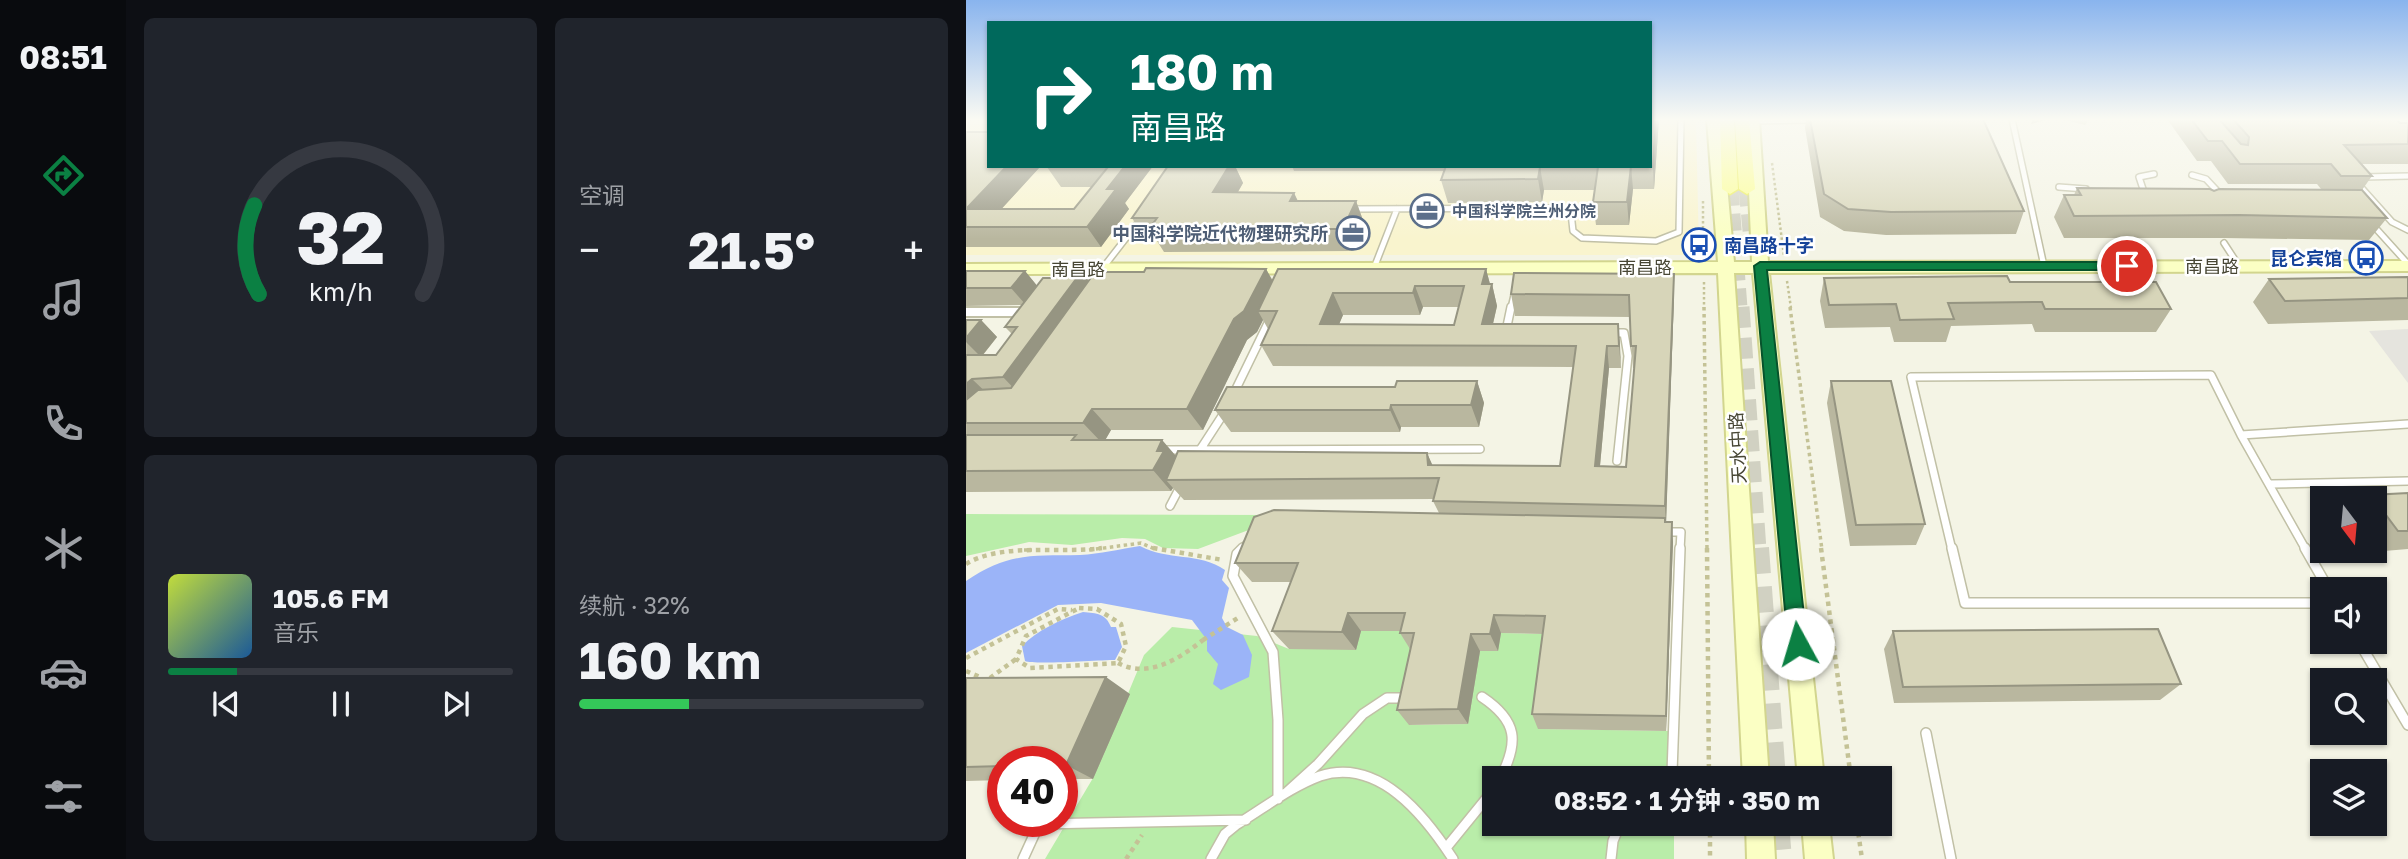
<!DOCTYPE html>
<html lang="zh">
<meta charset="utf-8">
<style>
body{margin:0;font-family:"Golos Text","Noto Sans SC",sans-serif;background:#20242c;color:#f1f3f6;height:100vh;display:flex;flex-direction:column;font-size:26px;white-space:nowrap}
*{box-sizing:border-box;margin:0}
p{font-size:23px;color:#9ea1a6}
.icon{flex:none;width:38px;height:38px;fill:none;stroke:currentColor;stroke-width:2;stroke-linecap:round;stroke-linejoin:round}
.map{position:relative;flex:1;overflow:hidden}
.side{display:flex;flex-direction:column;gap:18px;padding:18px;background:#0d0f14;width:840px}
.side>*{flex:none}
.guide{position:absolute;left:21px;top:21px;width:665px;height:147px;border-radius:0px;box-shadow:0 2px 5px #0004;background:#00695c;color:#fff;overflow:hidden}
.needle{width:46px;rotate:164deg}
.buttons{position:absolute;left:1344px;top:486px;display:grid;gap:14px}
.buttons a{display:grid;place-items:center;width:77px;height:77px;border-radius:0px;background:#171b24;box-shadow:0 2px 5px #0004;font-size:35px}
.speed{position:absolute;left:21px;top:746px;display:flex;gap:14px;font-size:35px;font-weight:700;text-align:center}
.speed>*{display:grid;place-content:center;width:91px;height:91px;border-radius:50%;background:#171b24;box-shadow:0 2px 5px #0004;line-height:1}
.speed .limit{border:10px solid #d22;background:#fff;color:#111}
.pin{position:absolute;display:grid;place-items:center;width:60px;height:60px;color:#fff;margin:-30px;border:4px solid #fff;border-radius:50%;box-shadow:0 2px 7px #0007}
.me{position:absolute;width:77px;margin:-38px;rotate:354deg;stroke-linejoin:round;filter:drop-shadow(0 0 5px #0008)}
.turn{display:flex;align-items:center;gap:24px;height:147px;padding:0 28px;font-size:32px}
.turn .icon{width:91px;height:91px;stroke-width:2.5}
.turn b{display:block;font-size:49px;line-height:60px}
.big{font-size:52px;font-weight:700;line-height:1.1}
.side .tile{flex:1;display:flex;flex-direction:column;justify-content:center;gap:10px;min-width:0;padding:0 24px;border-radius:10px;background:#20242c}
.side .dial{align-items:center;gap:0}
.dial svg{height:182px;overflow:visible;fill:none;stroke:#363941;stroke-width:7;stroke-linecap:round;text-anchor:middle}
.dial text{fill:#f1f3f6;stroke:none}
.song{display:flex;align-items:center;gap:21px}
.cover{width:84px;height:84px;border-radius:10px;background:linear-gradient(135deg,hsl(70 70% 55%),hsl(210 70% 35%))}
.played{height:7px;border-radius:4px;background:linear-gradient(90deg,#0b8043 20%,#363941 20%)}
.keys{display:flex;justify-content:space-around;direction:ltr}
.heat{display:flex;justify-content:space-between;align-items:center;font-size:38px;direction:ltr}
.charge{height:10px;border-radius:5px;background:linear-gradient(90deg,#34c759 32%,#363941 0)}
.side .tiles{flex:1;display:grid;gap:18px;grid-template-columns:repeat(2,1fr)}
.trip{position:absolute;left:516px;top:766px;width:410px;height:70px;border-radius:0px;background:#171b24;box-shadow:0 2px 5px #0004;font-weight:700;line-height:70px;text-align:center}
main{display:flex;flex:1;min-height:0}
.menu{display:flex;flex-direction:column;width:126px;justify-content:space-around;align-items:center;background:#090b0e;color:#9ea1a6}
.menu .icon{width:49px;height:49px}
.menu .on{color:#0b8043}
.menu b{font-size:32px;color:#f1f3f6}
.map>svg:first-child{display:block}
.commercial{fill:#f9f4ce}
.green{fill:#b9eda9}
.parking{fill:#e5e4de}
.water{fill:#9bb4f8}
.lines{fill:none;stroke-linecap:round;stroke-linejoin:round}
.primary-tunnel-far2{stroke:#d1d1c2;stroke-width:17;stroke-dasharray:17 8;stroke-linecap:butt}
.primary-tunnel-far1{stroke:#d1d1c2;stroke-width:21;stroke-dasharray:21 10;stroke-linecap:butt}
.primary-tunnel{stroke:#d1d1c2;stroke-width:26;stroke-dasharray:26 13;stroke-linecap:butt}
.lane-far2-casing{stroke:#c1c0a6;stroke-width:8}
.lane-far1-casing{stroke:#c1c0a6;stroke-width:10}
.lane-casing{stroke:#c1c0a6;stroke-width:12}
.street-casing{stroke:#c1c0a6;stroke-width:4}
.secondary-casing{stroke:#d2d58e;stroke-width:4}
.primary-casing{stroke:#edf057;stroke-width:3}
.path-far2{stroke:#c4c296;stroke-width:2.5;stroke-dasharray:2.5 2.5;stroke-linecap:butt}
.path-far1{stroke:#c4c296;stroke-width:3.5;stroke-dasharray:3.5 3.5;stroke-linecap:butt}
.path{stroke:#c4c296;stroke-width:4.5;stroke-dasharray:4.5 4.5;stroke-linecap:butt}
.lane-far2{stroke:#fff;stroke-width:5}
.lane-far1{stroke:#fff;stroke-width:7}
.lane{stroke:#fff;stroke-width:9}
.street{fill:#fff;fill-rule:evenodd}
.secondary{fill:#fbffc4;fill-rule:evenodd}
.primary{fill:#fcff93;fill-rule:evenodd}
.wall{fill:#b9b79f;fill-rule:evenodd}
.shaded-wall{fill:#969582}
.building{fill:#d7d5b9;stroke:#969582;stroke-width:2;fill-rule:evenodd}
.route{fill:#0b8043;stroke:#07532c;stroke-width:2}
.labels{text-anchor:middle;dominant-baseline:central;stroke-width:5;stroke-linejoin:round;paint-order:stroke}
.far-service-label{font-size:16px;font-weight:bold;fill:#4e5e75;stroke:#fff;text-anchor:start}
.service-label{font-size:18px;font-weight:bold;fill:#4e5e75;stroke:#fff;text-anchor:end}
.transit-label{font-size:18px;font-weight:bold;fill:#164399;stroke:#fff;text-anchor:start}
.street-label{font-size:18px;fill:#474634;stroke:#fff}
</style>
<main>
<nav class="menu">
<b>08:51</b>
<svg class="icon on" aria-label="directions" viewBox="0 0 24 24"><path d="M12 3l9 9-9 9-9-9zM9 14v-3h6M13 9l2 2-2 2"/></svg>
<svg class="icon" aria-label="music" viewBox="0 0 24 24"><path d="M9 18V5l10-2v13"/><circle cx="6" cy="18" r="3"/><circle cx="16" cy="16" r="3"/></svg>
<svg class="icon" aria-label="phone" viewBox="0 0 24 24"><path d="M5 4h4l2 5-3 2q2 4 5 5l2-3 5 2v4C11 20 4 13 5 4z"/></svg>
<svg class="icon" aria-label="climate" viewBox="0 0 24 24"><path d="M12 3v18M4 7l16 10M4 17L20 7"/></svg>
<svg class="icon" aria-label="car" viewBox="0 0 24 24"><path d="M5 17H2v-5l4-1 3-4h7l3 4 3 1v5h-3M9 17h6M6 11h13"/><circle cx="7" cy="17" r="2"/><circle cx="17" cy="17" r="2"/></svg>
<svg class="icon" aria-label="filters" viewBox="0 0 24 24"><path d="M4 7h16M4 17h16"/><circle cx="9" cy="7" r="2"/><circle cx="15" cy="17" r="2"/></svg>
</nav>
<section class="side">
<div class="tiles">
<div class="tile dial"><svg viewBox="0 0 100 80">
<path d="M14 69A42 42 0 1 1 86 69"/>
<path d="M14 69A42 42 0 0 1 12 30" stroke="#0b8043"/>
<text x="50" y="56" font-size="32" font-weight="700">32</text>
<text x="50" y="72" font-size="11">km/h</text>
</svg></div>
<div class="tile"><p>空调</p>
<div class="heat"><a>−</a><b class="big">21.5°</b><a>+</a></div>
</div>
<div class="tile">
<div class="song"><i class="cover"></i><div><b>105.6 FM</b><p>音乐</p></div></div>
<div class="played"></div>
<div class="keys"><svg class="icon" aria-label="previous" viewBox="0 0 24 24"><path d="M18 5L8 12l10 7zM5 5v14"/></svg><svg class="icon" aria-label="pause" viewBox="0 0 24 24"><path d="M8 5v14M16 5v14"/></svg><svg class="icon" aria-label="next" viewBox="0 0 24 24"><path d="M6 5l10 7-10 7zM19 5v14"/></svg></div>
</div>
<div class="tile"><p>续航 · 32%</p><b class="big">160 km</b><div class="charge"></div></div>
</div>
</section>
<div class="map">
<svg width="1442" height="859" viewBox="0 0 1442 859">
<rect width="100%" height="100%" fill="#f4f4e5"/>
<path class="commercial" d="M0,119H23V166H684V119H730L733,255H0Z"/>
<path class="green" d="M0,514L323,515L232,549L197,548L179,539L156,538L106,545L63,542L0,556Z
M206,627L291,636L323,649L395,631H450L444,725L502,724L503,651L535,633L585,634L573,729L707,731V779H528V824H708V859H79L127,778L178,655Z"/>
<path class="parking" d="M1442,329V383L1403,331Z"/>
<path class="water" d="M174,546C201,561 234,552 259,570L256,580L263,588L256,618L261,627L277,635L286,655L283,677L255,690L247,684L252,664L241,651V640L226,620L135,603L92,605L0,653V581C43,552 66,556 114,555C134,554 154,549 174,546Z
M117,612C131,613 140,614 145,627H150L156,647L149,660C133,660 68,665 59,661L56,646C71,630 96,619 117,612Z"/>
<g class="lines">
<path class="primary-tunnel-far2" d="M764,189L773,308
M781,189L787,250"/>
<path class="primary-tunnel-far1" d="M773,307L790,550"/>
<path class="primary-tunnel" d="M790,548L807,779
M810,824L813,859"/>
<defs>
<path id="lane-far2" d="M1046,119L1078,266
M788,121L847,120
M1226,175L1240,179L1255,195
M1397,177L1442,176
M1392,184L1426,222L1442,230
M1093,187L1120,189
M1178,192L1173,177L1188,174
M384,209L595,208L605,213L607,231L616,238L690,241L713,232L715,119
M1405,223L1442,264
M1258,243L1273,266
M408,268L431,209
M136,269L174,220
M545,308L548,295"/>
<path id="lane-far1" d="M540,331L545,307
M646,333H658L662,356L651,461
M268,393L304,319
M197,450L514,449
M232,453L258,413
M1305,484L1442,481
M204,506L215,485
M699,532H715L714,550
M275,550L280,545
M986,550L945,377L1245,375L1275,435
M1340,550L1275,435L1442,424"/>
<path id="lane" d="M277,548L271,554L267,576L307,652L312,720V799
M986,548L999,603H1356
M1339,548L1363,590
M1393,642L1442,725
M516,697C552,721 553,742 534,779
M960,733L985,859
M699,779L706,773L714,548
M321,792L352,764L397,714L421,698H442
M480,848L528,789
M57,859L73,824L280,820
M245,859L259,834L270,825C297,809 324,787 354,776C413,757 459,816 487,859
M645,859L647,841L654,824"/>
<path id="street" d="M0,308H66L72,312L66,316H0Z"/>
<path id="secondary" d="M741,119H755L768,262H786L780,119H793L802,262L1442,261V271L803,273L858,779H832L787,273H768L803,779H777L752,273L0,274V264L752,262Z
M780,824H807L809,859H781Z
M836,824H863L867,859H839Z"/>
<path id="primary" d="M754,119H768L772,189L764,194L756,189Z
M769,119H783L789,189L781,194L773,189Z"/>
</defs>
<use href="#lane-far2" class="lane-far2-casing"/>
<use href="#lane-far1" class="lane-far1-casing"/>
<use href="#lane" class="lane-casing"/>
<use href="#street" class="street-casing"/>
<use href="#secondary" class="secondary-casing"/>
<use href="#primary" class="primary-casing"/>
<path class="path-far2" d="M806,163L818,256
M737,201V256
M821,281L825,308
M738,282V308"/>
<path class="path-far1" d="M738,307L741,550
M824,307L856,550
M58,550H66
M123,550L175,543L191,550"/>
<path class="path" d="M187,548L257,560
M741,548L743,779
M855,548L885,779
M0,564C36,542 95,554 136,548
M113,608L131,609L155,624L160,646L152,663L64,668L50,659L60,636Z
M237,640L275,616
M0,658L92,609L106,610
M152,663C182,679 213,659 237,640
M0,671L16,678
M24,678L50,659
M744,824V859
M891,824L896,859
M160,859L176,835"/>
<use href="#lane-far2" class="lane-far2"/>
<use href="#lane-far1" class="lane-far1"/>
<use href="#lane" class="lane"/>
<use href="#street" class="street"/>
<use href="#secondary" class="secondary"/>
<use href="#primary" class="primary"/>
</g>
<path class="wall" d="M693,119L688,189H667L663,225H630L627,202L629,190H578L576,202L482,203L475,180L478,171H328L326,166H684Z
M840,119H1017L1058,211L1050,234L920,235L878,231L854,217L839,128Z
M1096,119H1123L1119,125Z
M1201,119H1430L1434,123H1442V164H1396L1406,176L1396,190L1421,218L1403,240L1258,238H1098L1088,217L1098,195H1108L1111,188L1248,191L1355,189L1351,184H1262L1245,161H1231Z
M0,132L23,166H187L159,203L163,209L135,247H0ZM81,167L95,187H126L108,209H35L73,168Z
M202,166H269L277,183L272,192L328,193L332,201H390L398,223L386,251L198,252L191,241H180L166,218Z
M300,269L307,281L520,269L524,284H526L531,306L527,324H652L655,368H643L634,466L660,467L668,368H667L664,317L549,316L545,294L708,296L700,522L707,542L700,731L572,729L566,714L577,634L535,633L532,651H514L502,724L443,725L431,710L444,649L434,633V631H395L390,650L323,649L306,631L325,582H286L269,563L473,513L467,501L468,499L218,500L207,488L205,491L0,492V320H15L31,337L17,355H30L46,334L39,327L56,305L0,306V271H59L71,286L88,278L116,271L123,280L178,272ZM457,307H493L488,325L373,324L377,315H454ZM297,320L302,329L295,345L307,366L607,367L594,466L466,465L461,453L210,456L196,440H139L145,430H237L281,340L291,332Z
M1442,277V320L1302,324L1287,302L1303,279Z
M858,278L1044,282L1205,309L1190,332H1069L1066,324L985,326L980,342H928L924,327L859,328L854,301Z
M511,381L518,403L513,427H435L434,432H265L249,410L429,387Z
M865,381L959,524L950,545L884,546L861,403Z
M1442,493V549L1406,552L1409,551V499H1401L1405,495Z
M927,631L1215,684L1194,700L928,703L918,649Z
M0,678L164,694L127,779H96V761H37V780L0,781Z"/>
<path class="shaded-wall" d="M690,119H693L688,189L687,167Z
M1067,119H1083L1065,124Z
M41,166H71L73,168L19,227L0,209Z
M159,166H187L159,203L163,209L135,247L121,227L141,189Z
M263,166H269L277,183L259,214L247,192Z
M665,166L667,189L663,225L661,202Z
M574,167L578,190L576,202L572,179Z
M328,193L338,215L324,201Z
M390,201L398,223L386,251L377,229Z
M300,269L312,291L292,311L297,320L291,332L281,340L237,430L221,409L268,319Z
M520,269L525,288L526,284L531,306L522,345L516,324V284Z
M59,271L73,288L60,305L45,288Z
M116,271L132,293L58,399L37,377Z
M708,274V296L700,526L699,506Z
M449,286L457,307L454,315L447,293Z
M367,293L377,315L364,346L354,324Z
M15,320L31,337L15,357L0,342V338Z
M652,324L654,346L655,368L653,346Z
M641,346L643,368L632,487L629,466Z
M6,379L28,400L0,423V384Z
M511,381L518,403L513,427L505,405Z
M425,405L435,427L434,432L424,410Z
M126,409L145,430L137,444L117,423Z
M196,440L214,461L200,480L207,488L205,491L187,470L191,451Z
M461,453L470,473L462,465Z
M706,522L707,542L700,731V716Z
M382,613L395,631L390,650L376,632Z
M528,615L535,633L532,651L524,634Z
M505,634L514,651L502,724L492,709Z
M140,677L164,694L127,779L100,765Z"/>
<path class="building" d="M684,119H690L687,167L665,166L661,202H627L632,167H574L572,179L475,180L480,166H684Z
M844,119H1017L1058,211L925,212L882,209L858,194Z
M1225,119H1253L1275,144L1282,145L1283,137L1267,119H1430L1434,123H1442V144L1378,145L1406,176H1375L1365,164H1274L1256,141H1242Z
M0,132H23V166H41L0,209H108L142,167L82,166H159L141,189H150L121,227H0Z
M202,166H263L247,192L328,193L324,201H390L377,229H183L191,218H166Z
M1111,188L1244,189L1248,191L1253,189L1396,190L1421,218L1273,215L1108,216L1098,195H1115Z
M180,268L300,269L278,311L268,319L221,409H126L117,423H0V400L12,390L45,388L129,272H178Z
M312,269H520L516,284H526L516,324H652L653,346H641L629,466L660,467L670,346H665L663,295L545,294L548,273L708,274L699,506L467,501L473,478L200,480L212,451L461,453L462,465L594,466L610,346L295,345L311,311H292ZM449,286H498L488,325L354,324L367,293H447Z
M0,271H59L45,288H0Z
M94,271H116L37,377L6,379L0,384V355H30L51,327H39L77,278H88Z
M1041,276L1044,282H1190L1205,309H1079L1076,302L982,303L988,319L934,320L930,304L863,305L858,278Z
M1442,277V298L1319,301L1303,279Z
M0,320H15L0,338Z
M431,381H511L505,405H425L424,410H249L261,387H429Z
M865,381H925L959,524L890,525Z
M0,435H110L106,440H196L191,451H198L187,470L0,471Z
M1442,493V531H1432L1405,495Z
M308,510L699,518V522H706L700,716L566,714L579,616L528,615L524,634H505L492,709L431,710L448,633H434L439,613H382L376,632L306,631L332,563H269L288,517Z
M1192,629L1215,684L937,687L927,631Z
M140,677L100,765H96V761H37V766L0,767V678Z"/>
<linearGradient id="sky" x2="0" y2="1"><stop stop-color="#89b4ee"/><stop offset="0.5" stop-color="#fafaf3"/><stop offset="1" stop-color="#fafaf3" stop-opacity="0"/></linearGradient>
<rect width="1442" height="239" fill="url(#sky)"/>
<path class="route" d="M794,262H1161L1168,266L1161,270H801L841,644L838,650L832,653L825,650L822,644L788,266Z"/>
<defs>
<symbol id="office-ring" viewBox="-11 -11 22 22"><circle r="9.5" fill="#fff" stroke="#5c6f8a" stroke-width="1.5"/><path d="M-6-3h4V-5.5h4V-3h4V5H-6ZM-1-4.5V-3h2v-1.5ZM-6 0V1H6V0Z" fill="#5c6f8a"/></symbol>
<symbol id="bus-ring" viewBox="-11 -11 22 22"><circle r="9.5" fill="#fff" stroke="#1a4fb4" stroke-width="1.5"/><path d="M-5-6H5V4H4V6H2V4H-2V6H-4V4H-5ZM-3.5-4V0h7V-4ZM-3.5 1.2v1.5H-2V1.2ZM2 1.2v1.5H3.5V1.2Z" fill="#1a4fb4"/></symbol>
</defs>
<g fill-rule="evenodd">
<use href="#office-ring" x="442" y="192" width="38" height="38"/>
<use href="#office-ring" x="368" y="214" width="38" height="38"/>
<use href="#bus-ring" x="714" y="226" width="38" height="38"/>
<use href="#bus-ring" x="1381" y="239" width="38" height="38"/>
</g>
<g class="labels">
<g class="far-service-label">
<text x="486" y="211">中国科学院兰州分院</text>
</g>
<g class="service-label">
<text x="362" y="233">中国科学院近代物理研究所</text>
</g>
<g class="transit-label">
<text x="758" y="245">南昌路十字</text>
<text x="1376" y="258" text-anchor="end">昆仑宾馆</text>
</g>
<g class="street-label">
<text x="1246" y="266">南昌路</text>
<text x="679" y="267">南昌路</text>
<text x="112" y="269">南昌路</text>
<text transform="translate(771 448) rotate(-93)">天水中路</text>
</g>
</g>
</svg>
<div class="buttons">
<a><svg class="needle" viewBox="-14 -14 28 28"><path d="M0-13l5 13h-10z" fill="#e53935"/><path d="M0 13l5-13h-10z" fill="#9ea1a6"/></svg></a>
<a><svg class="icon" aria-label="sound" viewBox="0 0 24 24"><path d="M4 9h4l5-4v14l-5-4H4zM17 9q2 3 0 6"/></svg></a>
<a><svg class="icon" aria-label="search" viewBox="0 0 24 24"><circle cx="10" cy="10" r="6"/><path d="M15 15l6 6"/></svg></a>
<a><svg class="icon" aria-label="layers" viewBox="0 0 24 24"><path d="M12 4l9 5-9 5-9-5zM3 14l9 5 9-5"/></svg></a>
</div>
<div class="speed"><div class="limit">40</div></div>
<div class="pin" style="left:1161px;top:266px;background:#d93025"><svg class="icon" aria-label="arrive" viewBox="0 0 24 24"><path d="M6 21V4h12l-3 4 3 4H6"/></svg></div>
<svg class="me" style="left:832px;top:644px" viewBox="-20 -20 40 40"><circle r="19" fill="#fff"/><path d="M0-13L10 11 0 6-10 11z" fill="#0b8043"/></svg>
<div class="trip">08:52 · 1 分钟 · 350 m</div>
<div class="guide">
<div class="turn"><svg class="icon" aria-label="right" viewBox="0 0 24 24"><path d="M7 20v-9h11M14 6l5 5-5 5"/></svg><div><b>180 m</b>南昌路</div></div>
</div>
</div>
</main>
